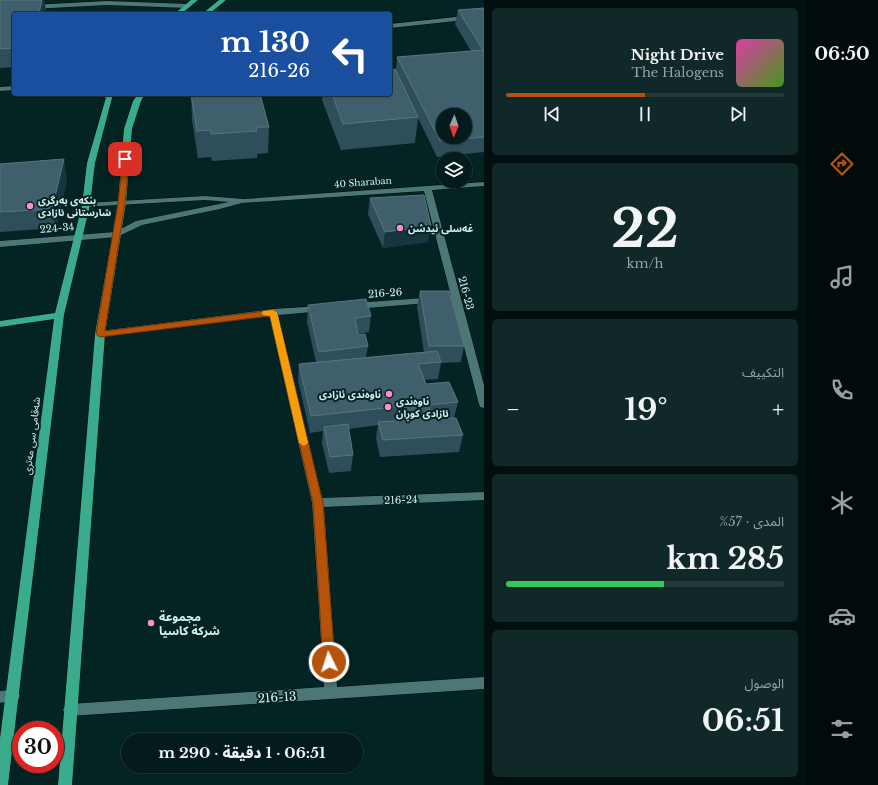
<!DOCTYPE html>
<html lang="ar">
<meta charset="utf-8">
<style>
body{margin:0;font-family:"Libre Baskerville","Noto Sans Arabic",serif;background:#112828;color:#f1f3f6;direction:rtl;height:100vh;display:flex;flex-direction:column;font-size:15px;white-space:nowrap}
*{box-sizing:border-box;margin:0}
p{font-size:13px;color:#97a1a3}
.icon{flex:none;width:22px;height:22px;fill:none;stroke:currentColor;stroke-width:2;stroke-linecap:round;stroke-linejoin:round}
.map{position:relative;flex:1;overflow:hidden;direction:ltr}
.panel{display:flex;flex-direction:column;gap:8px;padding:8px;background:#020f0f;width:322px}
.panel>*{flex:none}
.top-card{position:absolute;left:12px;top:12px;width:380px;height:84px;border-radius:4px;box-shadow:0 1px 3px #0004,0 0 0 1px #24393a;direction:rtl;background:#1a4fa0;color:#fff;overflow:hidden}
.needle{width:26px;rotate:182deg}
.buttons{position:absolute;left:436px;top:108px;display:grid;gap:8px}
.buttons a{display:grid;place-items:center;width:36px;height:36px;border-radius:50%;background:#031b1b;box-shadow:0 1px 3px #0004,0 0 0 1px #24393a;font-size:20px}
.speed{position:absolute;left:12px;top:721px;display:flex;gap:8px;font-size:20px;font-weight:700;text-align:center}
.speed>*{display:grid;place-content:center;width:52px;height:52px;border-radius:50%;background:#031b1b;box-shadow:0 1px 3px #0004,0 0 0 1px #24393a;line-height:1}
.speed .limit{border:6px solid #d22;background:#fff;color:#111}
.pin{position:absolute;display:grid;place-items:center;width:34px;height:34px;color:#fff;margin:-17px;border-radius:8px;box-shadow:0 2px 6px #0006}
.me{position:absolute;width:44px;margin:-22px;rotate:356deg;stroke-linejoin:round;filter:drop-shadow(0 0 3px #0008)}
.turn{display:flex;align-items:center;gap:14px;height:84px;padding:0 16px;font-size:18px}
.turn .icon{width:52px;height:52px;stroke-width:2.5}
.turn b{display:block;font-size:28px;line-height:34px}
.big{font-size:30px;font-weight:800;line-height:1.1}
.panel .card{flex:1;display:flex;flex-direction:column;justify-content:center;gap:6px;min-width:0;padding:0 14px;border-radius:6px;background:#112828}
.panel .dial{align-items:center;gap:0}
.dial b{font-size:52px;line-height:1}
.song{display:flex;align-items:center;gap:12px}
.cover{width:48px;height:48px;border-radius:6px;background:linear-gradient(135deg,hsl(320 70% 55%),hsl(100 70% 35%))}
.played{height:4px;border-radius:2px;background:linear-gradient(90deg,#b45309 50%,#24393a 50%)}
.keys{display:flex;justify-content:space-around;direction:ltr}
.heat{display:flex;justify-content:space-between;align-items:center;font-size:22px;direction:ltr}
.charge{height:6px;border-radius:3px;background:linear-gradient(90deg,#34c759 57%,#24393a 0)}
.trip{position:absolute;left:121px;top:733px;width:242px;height:40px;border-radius:20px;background:#031b1b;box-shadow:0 1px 3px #0004,0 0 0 1px #24393a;font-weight:800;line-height:40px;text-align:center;direction:rtl}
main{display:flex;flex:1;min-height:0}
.menu{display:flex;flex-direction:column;width:72px;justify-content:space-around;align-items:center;background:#010b0b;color:#97a1a3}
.menu .icon{width:28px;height:28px}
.menu .on{color:#b45309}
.menu b{font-size:18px;color:#f1f3f6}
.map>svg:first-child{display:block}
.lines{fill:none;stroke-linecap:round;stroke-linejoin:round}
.minor-casing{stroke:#000c0c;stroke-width:1}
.major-casing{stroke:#000c0c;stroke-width:1}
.minor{fill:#4d7676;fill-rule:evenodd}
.major{fill:#3aab8b;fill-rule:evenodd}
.wall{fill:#2e4e5c}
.shaded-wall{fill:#15363f}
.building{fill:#405f6c;stroke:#587680;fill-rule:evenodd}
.route{fill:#b45309;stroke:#753606}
.slow{fill:#f59e0b}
.poi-dot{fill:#fd8ebf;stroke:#042424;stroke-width:1.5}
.labels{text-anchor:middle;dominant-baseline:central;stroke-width:4;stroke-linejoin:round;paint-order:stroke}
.far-street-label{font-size:9px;fill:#d9efef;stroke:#042424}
.poi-label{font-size:10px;font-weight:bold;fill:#d9efef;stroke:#042424;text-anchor:start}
.street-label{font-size:10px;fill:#d9efef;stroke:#042424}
.near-poi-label{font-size:12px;font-weight:bold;fill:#d9efef;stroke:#042424;text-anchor:start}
.near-street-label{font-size:12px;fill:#d9efef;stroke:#042424}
</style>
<main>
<nav class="menu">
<b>06:50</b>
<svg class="icon on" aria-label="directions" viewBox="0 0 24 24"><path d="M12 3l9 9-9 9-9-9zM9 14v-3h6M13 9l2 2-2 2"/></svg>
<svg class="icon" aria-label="music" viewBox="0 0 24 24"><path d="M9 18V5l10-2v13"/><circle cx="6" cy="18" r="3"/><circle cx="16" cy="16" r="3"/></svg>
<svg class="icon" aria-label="phone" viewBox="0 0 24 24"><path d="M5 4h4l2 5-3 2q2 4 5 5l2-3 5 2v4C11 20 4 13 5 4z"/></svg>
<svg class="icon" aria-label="climate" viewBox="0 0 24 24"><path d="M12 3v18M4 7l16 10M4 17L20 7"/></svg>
<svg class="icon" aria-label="car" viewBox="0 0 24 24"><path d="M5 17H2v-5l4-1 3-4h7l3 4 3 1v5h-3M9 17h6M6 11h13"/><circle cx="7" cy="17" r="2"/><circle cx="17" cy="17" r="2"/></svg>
<svg class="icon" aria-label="filters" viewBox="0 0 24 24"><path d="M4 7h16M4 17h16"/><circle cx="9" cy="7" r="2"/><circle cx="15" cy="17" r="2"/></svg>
</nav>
<section class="panel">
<div class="card">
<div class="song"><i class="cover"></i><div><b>Night Drive</b><p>The Halogens</p></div></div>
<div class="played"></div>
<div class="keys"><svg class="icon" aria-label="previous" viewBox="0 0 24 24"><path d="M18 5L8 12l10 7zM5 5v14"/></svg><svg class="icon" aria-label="pause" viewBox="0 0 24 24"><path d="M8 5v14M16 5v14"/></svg><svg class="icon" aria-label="next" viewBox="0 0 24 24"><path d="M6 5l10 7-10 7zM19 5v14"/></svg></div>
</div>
<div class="card dial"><b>22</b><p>km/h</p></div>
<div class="card"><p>التكييف</p>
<div class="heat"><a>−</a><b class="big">19°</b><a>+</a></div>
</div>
<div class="card"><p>المدى · 57%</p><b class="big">285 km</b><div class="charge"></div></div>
<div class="card"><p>الوصول</p><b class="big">06:51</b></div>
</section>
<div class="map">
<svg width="484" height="785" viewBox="0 0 484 785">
<rect width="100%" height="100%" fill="#042424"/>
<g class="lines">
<defs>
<path id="minor" d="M107,1L188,4L191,6L188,8L107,5L32,9L29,7L32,5Z
M484,14V18L390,28V24Z
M14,86V90L0,91V87Z
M98,94H107L112,97L108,99Z
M484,182V186L432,190L484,385V408L480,407L479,404L452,301L355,309L350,306L355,303L451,296L424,191L242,203L220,209L142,225L117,237L0,247V241L115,232L136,221L229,202L205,200L83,207V203H86L205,196L244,199Z
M321,306L324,307L326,309L324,311L278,315L322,498L484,492V500L324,507L337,687L484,677V689L70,716L65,714L63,710L65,706L70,704L324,687L312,503L269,315L100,337L95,334L100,331L273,309Z
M13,690L18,692L20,696L18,700L0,703V691Z"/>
<path id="major" d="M191,0H198L181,14H174Z
M219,0H226L209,14H202Z
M107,94H113L95,163L90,205L64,315L8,785H0V738L54,319L0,327V321L55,313L82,205L87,163Z
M138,94H145L141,101L132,129L126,203L105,334L72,785H58L95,334L118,203L124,129L133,101Z"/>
</defs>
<use href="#minor" class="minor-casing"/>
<use href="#major" class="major-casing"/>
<use href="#minor" class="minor"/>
<use href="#major" class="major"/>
</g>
<path class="wall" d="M0,0H44L46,11L45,14H14V67L0,68Z
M484,8V152L437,157L418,118L415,143L341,150L322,100L323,94H390L396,70L397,57L471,51L455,24L458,10Z
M191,94L269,127L268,153L257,154V158L212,161L211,157L198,158L192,120Z
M0,164L67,179L56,228L0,232Z
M370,198L428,242L383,248L368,214Z
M420,291L464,346L461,362L441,363L438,379L424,380L426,384L458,402L454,418L463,435L459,452L380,457L376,438L378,425L349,429L353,455L351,471L329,473L322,443L323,431L310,433L298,380L299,364L316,362L307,322L308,305L371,316L369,332L358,334V335L368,346L366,357L424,352L417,307Z"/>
<path class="shaded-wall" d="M42,0H44L46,11L45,14H39Z
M64,159L67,179L56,228L52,209Z
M431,226L428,242L383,248L385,232Z"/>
<path class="building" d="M0,0H42L39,14H14V48L0,49Z
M484,8V137L440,141L397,57L483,50L458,10ZM443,115H465V137H443Z
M395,69L418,117L343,124L332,94H390V70Z
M191,94H260L269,127H256L257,131L211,134V130L197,131Z
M64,159L52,209L0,212V164Z
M424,195L431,226L385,232L370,198Z
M420,291H449L464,346H429Z
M366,299L371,316L355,318L358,335L365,334L368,346L319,352L308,305Z
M437,351L441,362L418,364L426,384L449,382L458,402L428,405L433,419L456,418L463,435L383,440L378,422L409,420L404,406L311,416L299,364Z
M348,424L353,455L330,457L324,427Z"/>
<path class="route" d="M123,157L129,159L125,203L105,331L273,310L277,312L323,503L335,662L333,665L329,667L325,665L323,662L313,503L270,316L100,337L96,334L118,203Z"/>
<path class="slow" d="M273,310L277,312L308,443L304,446L299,443L270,316L263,315L262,313L263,311Z"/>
<g class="poi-dot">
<circle cx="30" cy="206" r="4"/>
<circle cx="400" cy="228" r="4"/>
<circle cx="389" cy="394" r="4"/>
<circle cx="388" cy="407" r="4"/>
<circle cx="151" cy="623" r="4"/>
</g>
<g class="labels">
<g class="far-street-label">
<text transform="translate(363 182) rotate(-4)">40 Sharaban</text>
</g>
<g class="poi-label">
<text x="38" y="200">بنکەی بەرگری<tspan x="38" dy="12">شارستانی ئازادی</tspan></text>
<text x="408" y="228">غەسلی ئیدشن</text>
<text x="381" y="394" text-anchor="end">ناوەندی ئازادی</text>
<text x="396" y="401">ناوەندی<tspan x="396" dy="12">ئازادی کوڕان</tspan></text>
</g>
<g class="street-label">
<text transform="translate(57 228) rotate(-5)">224-34</text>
<text transform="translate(385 293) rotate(-4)">216-26</text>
<text transform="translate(466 293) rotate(75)">216-23</text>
<text transform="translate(32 436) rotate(-83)">شەقامی سی مەتری</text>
<text transform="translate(401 500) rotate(-2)">216-24</text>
</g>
<g class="near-poi-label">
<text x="159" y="616">مجموعة<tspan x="159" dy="14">شرکة کاسیا</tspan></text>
</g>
<g class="near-street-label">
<text transform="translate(277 697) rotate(-4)">216-13</text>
</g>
</g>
</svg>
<div class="buttons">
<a><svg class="needle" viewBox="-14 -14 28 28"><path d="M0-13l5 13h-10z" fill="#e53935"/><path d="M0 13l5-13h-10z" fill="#97a1a3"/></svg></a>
<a><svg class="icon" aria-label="layers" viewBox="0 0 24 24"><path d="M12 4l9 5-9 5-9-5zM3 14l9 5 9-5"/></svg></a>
</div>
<div class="speed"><div class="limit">30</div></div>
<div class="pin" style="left:125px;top:159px;background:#d93025"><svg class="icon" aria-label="arrive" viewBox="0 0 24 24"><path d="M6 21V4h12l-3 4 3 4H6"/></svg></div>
<svg class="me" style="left:329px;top:662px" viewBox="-20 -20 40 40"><circle r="17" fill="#b45309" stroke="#fff" stroke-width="3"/><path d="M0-11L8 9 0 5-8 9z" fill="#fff"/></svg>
<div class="trip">06:51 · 1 دقيقة · 290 m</div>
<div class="top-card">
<div class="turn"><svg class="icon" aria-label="left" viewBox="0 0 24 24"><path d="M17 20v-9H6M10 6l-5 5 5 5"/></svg><div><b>130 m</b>216-26</div></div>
</div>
</div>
</main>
